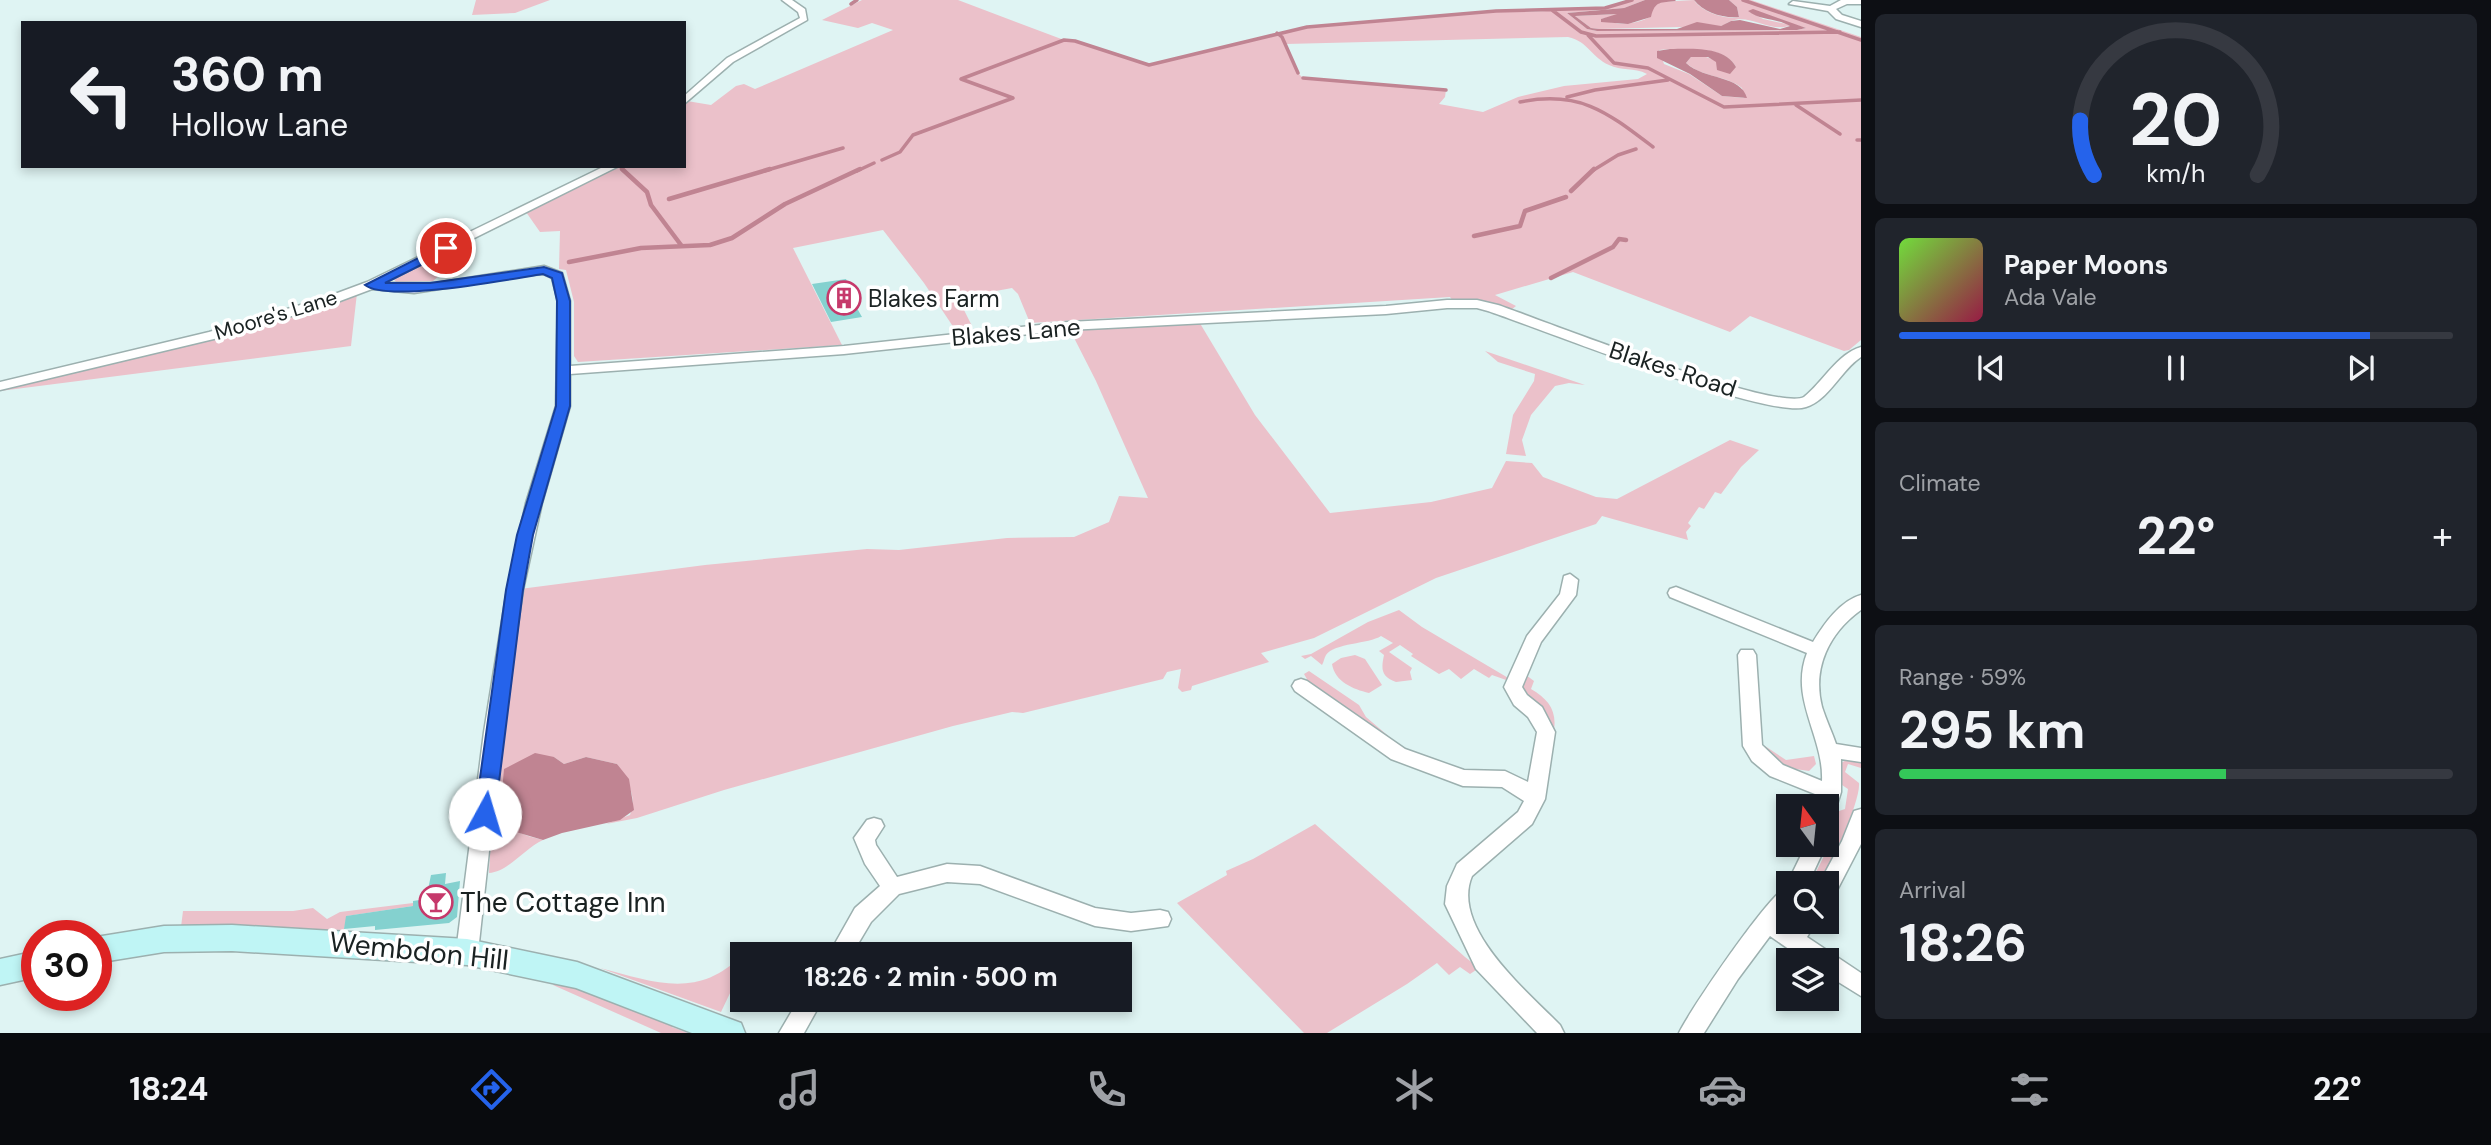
<!DOCTYPE html>
<meta charset="utf-8">
<style>
body{margin:0;font-family:"DM Sans",sans-serif;background:#20242c;color:#f1f3f6;height:100vh;display:flex;flex-direction:column;font-size:26px;white-space:nowrap}
*{box-sizing:border-box;margin:0}
p{font-size:23px;color:#9ea1a6}
.icon{flex:none;width:38px;height:38px;fill:none;stroke:currentColor;stroke-width:2;stroke-linecap:round;stroke-linejoin:round}
.map{position:relative;flex:1;overflow:hidden}
.drawer{display:flex;flex-direction:column;gap:14px;padding:14px;background:#0d0f14;width:630px}
.drawer>*{flex:none}
.hud{position:absolute;left:21px;top:21px;width:665px;height:147px;border-radius:0px;box-shadow:0 4px 10px #0003;background:#171b24;color:#f1f3f6;overflow:hidden}
.needle{width:46px;rotate:345deg}
.tools{position:absolute;left:1776px;top:794px;display:grid;gap:14px}
.tools a{display:grid;place-items:center;width:63px;height:63px;border-radius:0px;background:#171b24;box-shadow:0 4px 10px #0003;font-size:35px}
.speed{position:absolute;left:21px;top:920px;display:flex;gap:14px;font-size:35px;font-weight:700;text-align:center}
.speed>*{display:grid;place-content:center;width:91px;height:91px;border-radius:50%;background:#171b24;box-shadow:0 4px 10px #0003;line-height:1}
.speed .limit{border:10px solid #d22;background:#fff;color:#111}
.pin{position:absolute;display:grid;place-items:center;width:60px;height:60px;color:#fff;margin:-30px;border:4px solid #fff;border-radius:50%;box-shadow:0 2px 7px #0007}
.me{position:absolute;width:77px;margin:-38px;rotate:6deg;stroke-linejoin:round;filter:drop-shadow(0 0 5px #0008)}
.turn{display:flex;align-items:center;gap:24px;height:147px;padding:0 35px;font-size:32px}
.turn .icon{width:91px;height:91px;stroke-width:2.5}
.turn b{display:block;font-size:49px;line-height:60px}
.big{font-size:52px;font-weight:700;line-height:1.1}
.drawer .widget{flex:1;display:flex;flex-direction:column;justify-content:center;gap:10px;min-width:0;padding:0 24px;border-radius:10px;background:#20242c}
.drawer .dial{align-items:center;gap:0}
.dial svg{height:182px;overflow:visible;fill:none;stroke:#363941;stroke-width:7;stroke-linecap:round;text-anchor:middle}
.dial text{fill:#f1f3f6;stroke:none}
.song{display:flex;align-items:center;gap:21px}
.cover{width:84px;height:84px;border-radius:10px;background:linear-gradient(135deg,hsl(100 70% 55%),hsl(340 70% 35%))}
.played{height:7px;border-radius:4px;background:linear-gradient(90deg,#2563eb 85%,#363941 85%)}
.keys{display:flex;justify-content:space-around;direction:ltr}
.heat{display:flex;justify-content:space-between;align-items:center;font-size:38px;direction:ltr}
.charge{height:10px;border-radius:5px;background:linear-gradient(90deg,#34c759 59%,#363941 0)}
.trip{position:absolute;left:730px;top:942px;width:402px;height:70px;border-radius:0px;background:#171b24;box-shadow:0 4px 10px #0003;font-weight:700;line-height:70px;text-align:center}
.menu{display:flex;height:112px;justify-content:space-around;align-items:center;background:#090b0e;color:#9ea1a6}
.menu .icon{width:49px;height:49px}
.menu .on{color:#2563eb}
.menu b{font-size:32px;color:#f1f3f6}
main{display:flex;flex:1;min-height:0}
.map>svg:first-child{display:block}
.green{fill:#ebc1ca;fill-rule:evenodd}
.water{fill:#c08492}
.lines{fill:none;stroke-linecap:round;stroke-linejoin:round}
.stream-far1{stroke:#c08492;stroke-width:3.5}
.stream{stroke:#c08492;stroke-width:4.5}
.building{fill:#84d1cf}
.minor-casing{stroke:#9cb0af;stroke-width:3}
.secondary-casing{stroke:#9cb0af;stroke-width:3}
.minor{fill:#fff;fill-rule:evenodd}
.secondary{fill:#bff5f5;fill-rule:evenodd}
.route{fill:#2563eb;stroke:#184099;stroke-width:2}
.labels{text-anchor:middle;dominant-baseline:central;stroke-width:7;stroke-linejoin:round;paint-order:stroke}
.far-street-label{font-size:21px;fill:#1a2222;stroke:#fff}
.poi-label{font-size:24px;fill:#1a2222;stroke:#fff;text-anchor:start}
.street-label{font-size:24px;fill:#1a2222;stroke:#fff}
.near-poi-label{font-size:28px;fill:#1a2222;stroke:#fff;text-anchor:start}
.near-street-label{font-size:28px;fill:#1a2222;stroke:#fff}
</style>
<main>
<div class="map">
<svg width="1861" height="1033" viewBox="0 0 1861 1033">
<rect width="100%" height="100%" fill="#dff4f3"/>
<path class="green" d="M476,0H550L515,13L472,15Z
M862,0H958L1064,40L1075,41L1149,65L1307,27L1496,11L1527,12L1605,8L1632,0H1645L1624,8L1567,13L1587,29L1597,31L1797,30L1806,28L1748,11L1763,19L1791,25C1771,34 1750,13 1731,21C1728,22 1725,25 1721,26L1599,29L1591,28L1575,16L1617,14L1619,15L1601,19C1618,26 1634,25 1650,17L1654,4L1658,2L1694,0C1702,12 1725,20 1739,17L1737,7L1729,0H1751L1861,37V340L1849,350L1844,351L1750,316L1730,332L1573,272L1495,295L1516,306L1511,310L1484,301H1453L1450,297L1030,323L1018,294L1012,288L958,298L972,326L954,328L924,283L883,230L793,248L842,345L578,362L574,356V302L566,270L559,269L560,231L540,232L526,212L621,166H684V104L687,101L711,105L736,86L744,84L755,89L893,30L872,23L858,28L822,20ZM1568,37C1589,42 1591,57 1609,65C1621,71 1634,67 1647,74L1638,79L1564,86L1518,97L1483,112L1439,104L1445,97L1446,90L1303,78L1298,73L1286,44ZM1670,49C1691,50 1725,46 1736,67L1703,56L1691,57L1686,63C1703,78 1726,75 1742,88L1744,98L1722,96L1689,74L1664,64L1659,50Z
M443,252L448,260L447,269L433,281L396,282L393,278Z
M357,293L351,346L0,391V388Z
M1198,320L1255,415L1330,513L1431,502L1492,488L1506,461L1532,463L1543,477L1596,497L1617,499L1730,440L1759,450L1741,467L1721,494L1715,492L1704,509L1699,507L1688,523L1691,526L1686,532L1688,540L1602,516L1596,524L1436,578L1314,638L1261,653L1269,662L1192,686L1191,690L1182,692L1178,688L1181,669L1167,672L1163,679L1023,713L1012,712L953,726L724,790L637,818L606,824L630,815C638,796 627,781 617,764L586,757L564,764L554,757L500,814C507,831 526,836 543,840C525,848 508,872 489,873L495,765L520,589L705,565L867,549L899,550L1007,538L1074,537L1109,522L1119,496L1148,498L1096,381L1068,326Z
M1485,351L1585,385L1569,383L1555,386L1531,415L1522,440L1526,456L1506,454L1513,415L1534,381L1535,374L1498,362Z
M1399,610L1422,627L1510,679L1509,681L1492,675L1489,678L1474,669L1461,679L1449,669L1439,674L1411,656L1413,654L1400,645L1389,652L1412,668L1410,672L1412,680L1396,682C1381,677 1381,669 1384,655L1379,651L1393,643L1381,636C1369,644 1334,643 1326,655C1324,658 1324,662 1322,665L1311,656L1305,659L1301,656L1311,654L1368,622Z
M1355,655L1365,659L1382,685L1369,693C1353,689 1335,682 1332,664L1341,658Z
M1309,671L1359,705L1366,717L1393,740L1387,741L1308,681L1304,674Z
M1526,675L1534,681L1531,689C1548,699 1557,710 1554,730L1543,709L1519,690Z
M1765,746L1786,760L1814,756L1816,764L1809,771L1782,767L1760,747Z
M1850,758L1861,759V768L1848,764L1845,772L1859,783C1861,801 1830,865 1820,884H1810L1832,840L1836,812L1845,809L1848,789L1839,783L1841,763Z
M1315,824L1465,957L1479,968L1470,974L1460,967L1449,975L1437,963L1407,984L1327,1033H1304L1177,903L1227,875L1226,871L1253,859Z
M413,903V906L347,916L344,930L181,927L183,911H293L313,908L327,919L340,912Z
M742,955V968L721,1012L600,968C654,982 698,1000 742,955Z
M557,981L674,1022L672,1027L688,1033H661L553,985Z"/>
<path class="water" d="M1645,0H1675L1676,1C1661,3 1655,0 1651,17L1628,24L1601,22V19L1617,14L1575,16L1591,28L1599,29H1677L1697,22L1721,26L1731,21L1740,20L1780,29L1790,26C1777,18 1761,21 1748,11L1753,9L1806,28L1797,30L1597,31L1587,29L1567,13L1624,8Z
M1694,0H1729L1737,7L1739,17C1724,19 1703,12 1694,0Z
M1670,49C1692,49 1725,46 1736,67L1730,74L1717,70L1716,62L1708,57H1691L1686,63C1704,80 1741,75 1747,98L1722,96L1690,74L1657,58V51Z
M535,753L554,757L564,764L586,757L617,764L629,779L634,810L620,820L562,833L543,840L516,832L500,814L504,769Z"/>
<g class="lines">
<path class="stream-far1" d="M1743,0L1861,40
M851,4L857,0
M1552,10L1581,32L1596,36L1840,32
M1277,33L1282,37L1298,73
M1588,35L1614,63L1648,68L1724,107L1861,100
M1303,78L1446,90
M1567,97L1595,90L1668,80
M1520,102C1580,90 1607,112 1653,147
M1796,105L1840,134
M1857,140H1861
M882,160L900,152L913,135L1013,98L961,79L1064,40L1075,41L1149,65L1307,27L1496,11L1605,8L1632,0
M622,169L624,171
M764,171L843,148
M857,171L874,163
M1592,171L1618,155L1636,149"/>
<path class="stream" d="M622,169L647,192L651,205L681,245
M1571,191L1594,169
M669,199L770,169
M1474,236L1520,226L1525,211L1566,197
M569,262L641,248L710,245L732,238L785,204L860,169
M1551,278L1613,247L1619,239L1626,240"/>
</g>
<path class="building" d="M846,279L853,293L849,294L862,317L831,322L812,284Z
M446,873L445,884L460,881L457,917L449,923L375,930V926L344,929L346,916L413,906V901L426,899L431,875Z"/>
<g class="lines">
<defs>
<path id="minor" d="M782,0H792L805,9L807,20L733,62L684,104V96L727,58L800,18L798,12Z
M1841,0H1861V4H1847L1836,9L1842,15L1861,21V27L1836,19L1828,11L1789,4L1793,1L1830,6Z
M605,166H619L384,283H436L544,266L562,273L570,301V366L844,346L1068,322L1386,306L1447,300H1477L1498,305C1542,320 1775,412 1804,397C1823,382 1837,354 1861,347V357C1841,370 1829,400 1806,407C1768,420 1539,328 1488,311L1477,308H1447L1386,314L1068,330L844,354L570,374V406L542,503L523,590L502,732L478,952L475,959L467,962L459,959L456,952L484,732L507,590L526,503L556,406L558,301L552,278L543,274L523,276L414,293L372,289L332,304L218,338L0,390V382L209,332L324,298L367,282Z
M1570,574L1578,580L1576,595L1541,642L1522,687L1527,695L1542,707L1555,732L1545,799L1532,824L1472,876C1450,928 1528,992 1560,1025L1564,1033H1537L1476,969L1445,904L1447,886L1457,864L1518,812L1524,801L1502,787L1463,786L1391,759L1295,691L1292,686L1295,681L1301,679L1307,681L1405,749L1464,770L1505,771L1528,782L1537,732L1528,717L1514,705L1504,687L1527,636L1560,594L1564,576Z
M1676,587L1813,642C1824,624 1840,601 1861,595V610C1829,633 1812,668 1822,707C1826,720 1832,732 1836,744L1861,748V762L1841,759V792L1834,814L1827,816V807H1817L1820,796L1770,776L1752,761L1743,746L1738,655L1741,650H1753L1756,655L1762,745L1783,765L1822,781C1824,736 1789,699 1807,653L1670,597L1668,593L1670,589Z
M1861,809V844L1834,896L1827,899V884H1819L1842,841L1854,811Z
M874,818L881,820L884,826L875,840L876,845L897,877L947,864L980,866L1095,908L1131,913L1160,910L1168,912L1171,919L1168,926L1131,931L1095,926L980,884L947,882L899,894L871,922L852,954H829L855,908L880,886L865,864L854,838L867,820Z
M1806,845H1826L1808,884H1788V911L1781,920L1790,926L1792,922H1816L1807,937L1861,973V996L1827,975V961H1806L1770,936L1738,979L1704,1033H1679C1690,1010 1770,892 1788,886L1787,884Z
M799,999H823L804,1033H779Z"/>
<path id="secondary" d="M232,925L467,939L577,962L741,1023L745,1033H692L576,988L467,965L232,951L164,952L96,963V937L164,926Z
M37,951V977L0,985V959Z"/>
</defs>
<use href="#minor" class="minor-casing"/>
<use href="#secondary" class="secondary-casing"/>
<use href="#minor" class="minor"/>
<use href="#secondary" class="secondary"/>
</g>
<path class="route" d="M446,244L451,245V250L385,283H430L544,267L562,273L570,301V406L533,535L523,590L495,814L492,820L485,822L478,820L475,814L506,590L517,535L556,406L557,301L552,278L543,274C510,279 388,303 365,285Z"/>
<defs>
<symbol id="building-ring" viewBox="-11 -11 22 22"><circle r="9.5" fill="#fff" stroke="#c6396b" stroke-width="1.5"/><path d="M-4-6H4V6H1V3H-1V6H-4ZM-2.5-4.3h1.7v1.8h-1.7ZM.8-4.3h1.7v1.8H.8ZM-2.5-1h1.7V.8h-1.7ZM.8-1h1.7V.8H.8Z" fill="#c6396b"/></symbol>
<symbol id="bar-ring" viewBox="-11 -11 22 22"><circle r="9.5" fill="#fff" stroke="#c6396b" stroke-width="1.5"/><path d="M-6-5H6L.8 .8V4.5H3.5V6h-7V4.5H-.8V.8Z" fill="#c6396b"/></symbol>
</defs>
<g fill-rule="evenodd">
<use href="#building-ring" x="825" y="279" width="38" height="38"/>
<use href="#bar-ring" x="417" y="883" width="38" height="38"/>
</g>
<g class="labels">
<g class="far-street-label">
<text transform="translate(276 315) rotate(-17)">Moore's Lane</text>
</g>
<g class="poi-label">
<text x="868" y="298">Blakes Farm</text>
</g>
<g class="street-label">
<text transform="translate(1016 332) rotate(-5)">Blakes Lane</text>
<text transform="translate(1673 369) rotate(18)">Blakes Road</text>
</g>
<g class="near-poi-label">
<text x="460" y="902">The Cottage Inn</text>
</g>
<g class="near-street-label">
<text transform="translate(419 951) rotate(6)">Wembdon Hill</text>
</g>
</g>
</svg>
<div class="tools">
<a><svg class="needle" viewBox="-14 -14 28 28"><path d="M0-13l5 13h-10z" fill="#e53935"/><path d="M0 13l5-13h-10z" fill="#9ea1a6"/></svg></a>
<a><svg class="icon" aria-label="search" viewBox="0 0 24 24"><circle cx="10" cy="10" r="6"/><path d="M15 15l6 6"/></svg></a>
<a><svg class="icon" aria-label="layers" viewBox="0 0 24 24"><path d="M12 4l9 5-9 5-9-5zM3 14l9 5 9-5"/></svg></a>
</div>
<div class="speed"><div class="limit">30</div></div>
<div class="pin" style="left:446px;top:248px;background:#d93025"><svg class="icon" aria-label="arrive" viewBox="0 0 24 24"><path d="M6 21V4h12l-3 4 3 4H6"/></svg></div>
<svg class="me" style="left:485px;top:814px" viewBox="-20 -20 40 40"><circle r="19" fill="#fff"/><path d="M0-13L10 11 0 6-10 11z" fill="#2563eb"/></svg>
<div class="trip">18:26 · 2 min · 500 m</div>
<div class="hud">
<div class="turn"><svg class="icon" aria-label="left" viewBox="0 0 24 24"><path d="M17 20v-9H6M10 6l-5 5 5 5"/></svg><div><b>360 m</b>Hollow Lane</div></div>
</div>
</div>
<section class="drawer">
<div class="widget dial"><svg viewBox="0 0 100 80">
<path d="M14 69A42 42 0 1 1 86 69"/>
<path d="M14 69A42 42 0 0 1 8 45" stroke="#2563eb"/>
<text x="50" y="56" font-size="32" font-weight="700">20</text>
<text x="50" y="72" font-size="11">km/h</text>
</svg></div>
<div class="widget">
<div class="song"><i class="cover"></i><div><b>Paper Moons</b><p>Ada Vale</p></div></div>
<div class="played"></div>
<div class="keys"><svg class="icon" aria-label="previous" viewBox="0 0 24 24"><path d="M18 5L8 12l10 7zM5 5v14"/></svg><svg class="icon" aria-label="pause" viewBox="0 0 24 24"><path d="M8 5v14M16 5v14"/></svg><svg class="icon" aria-label="next" viewBox="0 0 24 24"><path d="M6 5l10 7-10 7zM19 5v14"/></svg></div>
</div>
<div class="widget"><p>Climate</p>
<div class="heat"><a>−</a><b class="big">22°</b><a>+</a></div>
</div>
<div class="widget"><p>Range · 59%</p><b class="big">295 km</b><div class="charge"></div></div>
<div class="widget"><p>Arrival</p><b class="big">18:26</b></div>
</section>
</main>
<nav class="menu">
<b>18:24</b>
<svg class="icon on" aria-label="directions" viewBox="0 0 24 24"><path d="M12 3l9 9-9 9-9-9zM9 14v-3h6M13 9l2 2-2 2"/></svg>
<svg class="icon" aria-label="music" viewBox="0 0 24 24"><path d="M9 18V5l10-2v13"/><circle cx="6" cy="18" r="3"/><circle cx="16" cy="16" r="3"/></svg>
<svg class="icon" aria-label="phone" viewBox="0 0 24 24"><path d="M5 4h4l2 5-3 2q2 4 5 5l2-3 5 2v4C11 20 4 13 5 4z"/></svg>
<svg class="icon" aria-label="climate" viewBox="0 0 24 24"><path d="M12 3v18M4 7l16 10M4 17L20 7"/></svg>
<svg class="icon" aria-label="car" viewBox="0 0 24 24"><path d="M5 17H2v-5l4-1 3-4h7l3 4 3 1v5h-3M9 17h6M6 11h13"/><circle cx="7" cy="17" r="2"/><circle cx="17" cy="17" r="2"/></svg>
<svg class="icon" aria-label="filters" viewBox="0 0 24 24"><path d="M4 7h16M4 17h16"/><circle cx="9" cy="7" r="2"/><circle cx="15" cy="17" r="2"/></svg>
<b>22°</b>
</nav>
